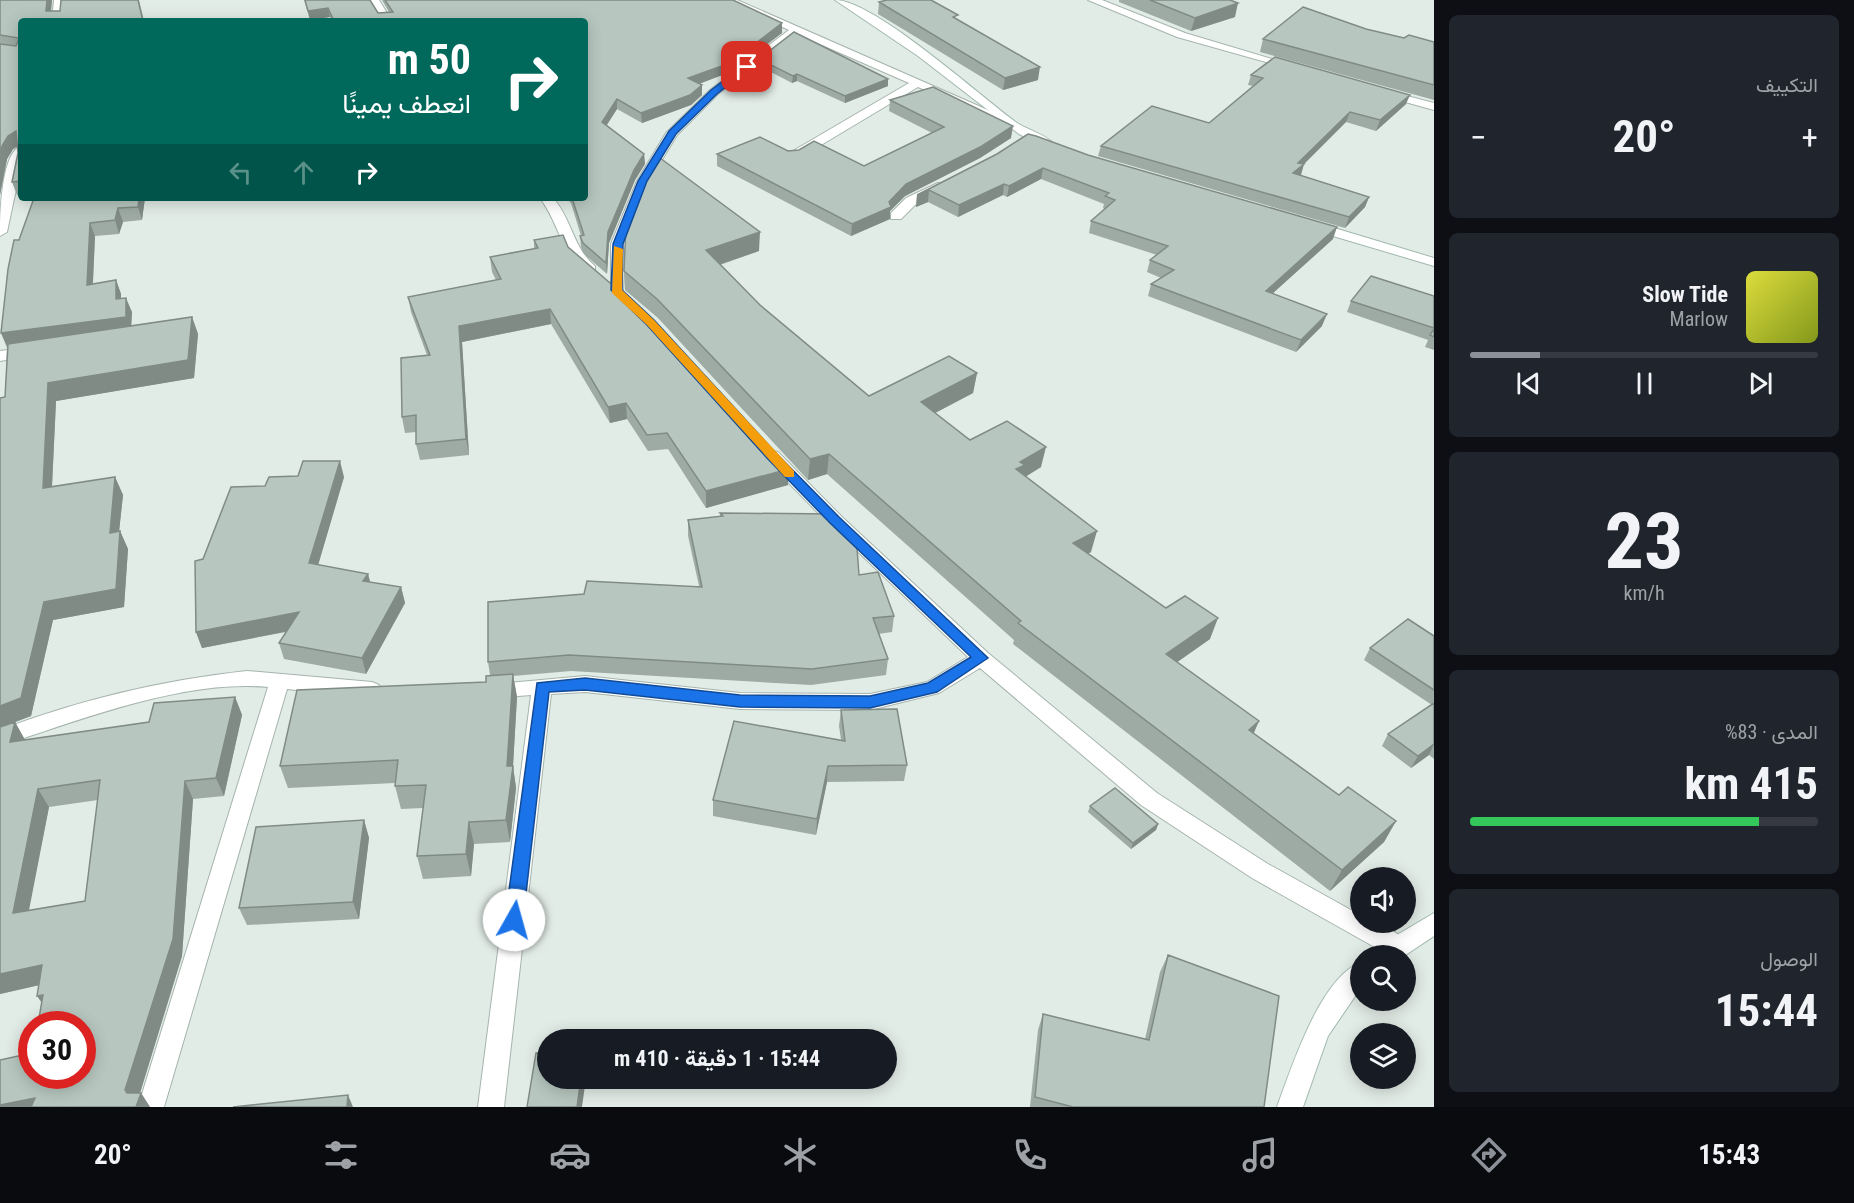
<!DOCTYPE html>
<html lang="ar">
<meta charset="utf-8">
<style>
body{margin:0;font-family:"Roboto Condensed",Vazirmatn,sans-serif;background:#20242c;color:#f1f3f6;direction:rtl;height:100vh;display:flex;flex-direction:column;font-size:22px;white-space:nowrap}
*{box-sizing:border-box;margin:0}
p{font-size:20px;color:#9ea1a6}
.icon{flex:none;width:33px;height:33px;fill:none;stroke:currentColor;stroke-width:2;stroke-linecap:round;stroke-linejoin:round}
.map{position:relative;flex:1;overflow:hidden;direction:ltr}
.side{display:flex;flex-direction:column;gap:15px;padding:15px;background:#0d0f14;width:420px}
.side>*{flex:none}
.guide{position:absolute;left:18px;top:18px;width:570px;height:183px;border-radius:6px;box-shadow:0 3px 15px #0003;direction:rtl;background:#00695c;color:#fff;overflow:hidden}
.tools{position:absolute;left:1350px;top:867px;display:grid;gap:12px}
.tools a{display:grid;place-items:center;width:66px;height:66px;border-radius:50%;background:#171b24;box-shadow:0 3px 15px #0003;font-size:30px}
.speed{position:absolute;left:18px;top:1011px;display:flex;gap:12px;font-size:30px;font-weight:700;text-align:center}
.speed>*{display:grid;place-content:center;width:78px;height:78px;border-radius:50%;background:#171b24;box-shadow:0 3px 15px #0003;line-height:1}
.speed .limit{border:9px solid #d22;background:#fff;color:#111}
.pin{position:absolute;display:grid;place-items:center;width:51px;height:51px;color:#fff;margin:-26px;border-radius:12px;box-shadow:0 3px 9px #0006}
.me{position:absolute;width:66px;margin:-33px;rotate:7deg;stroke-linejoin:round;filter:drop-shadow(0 0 4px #0008)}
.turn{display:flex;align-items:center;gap:21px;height:126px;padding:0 18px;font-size:27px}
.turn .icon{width:78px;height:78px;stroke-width:2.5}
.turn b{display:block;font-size:42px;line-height:51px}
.lanes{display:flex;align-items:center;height:57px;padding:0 18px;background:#0003;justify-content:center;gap:30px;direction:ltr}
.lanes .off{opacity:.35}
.big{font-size:45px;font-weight:700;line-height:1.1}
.side .widget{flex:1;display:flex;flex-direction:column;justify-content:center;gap:9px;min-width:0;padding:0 21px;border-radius:9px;background:#20242c}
.side .dial{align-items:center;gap:0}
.dial b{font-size:78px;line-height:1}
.song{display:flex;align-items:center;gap:18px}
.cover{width:72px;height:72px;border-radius:9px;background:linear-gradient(135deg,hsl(60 70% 55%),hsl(70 70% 35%))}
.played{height:6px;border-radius:3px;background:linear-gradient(90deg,#8c9099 20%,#363941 20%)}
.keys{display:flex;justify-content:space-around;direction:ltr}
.heat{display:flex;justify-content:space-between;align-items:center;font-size:33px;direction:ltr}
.charge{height:9px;border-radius:4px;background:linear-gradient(90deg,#34c759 83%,#363941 0)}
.trip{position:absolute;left:537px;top:1029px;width:360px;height:60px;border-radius:30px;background:#171b24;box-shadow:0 3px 15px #0003;font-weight:700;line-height:60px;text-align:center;direction:rtl}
.tabs{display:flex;height:96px;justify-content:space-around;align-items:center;background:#090b0e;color:#9ea1a6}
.tabs .icon{width:42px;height:42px}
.tabs .current{color:#8c9099}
.tabs b{font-size:27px;color:#f1f3f6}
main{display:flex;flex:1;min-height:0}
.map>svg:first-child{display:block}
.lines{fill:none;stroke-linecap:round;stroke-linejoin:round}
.minor-casing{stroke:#a5b4ad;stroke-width:2}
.tertiary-casing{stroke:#a5b4ad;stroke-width:2}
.secondary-casing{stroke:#a0b8ad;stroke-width:2}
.minor{fill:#fff;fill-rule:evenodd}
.tertiary{fill:#fff;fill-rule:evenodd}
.secondary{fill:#fff;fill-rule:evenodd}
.wall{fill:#9daba4;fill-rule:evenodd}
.shaded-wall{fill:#808b86}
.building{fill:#b7c7bf;stroke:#808b86;stroke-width:1.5;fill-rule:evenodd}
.route{fill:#1a73e8;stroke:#114b97;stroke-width:1.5}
.slow{fill:#f59e0b}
</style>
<main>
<section class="side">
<div class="widget"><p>التكييف</p>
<div class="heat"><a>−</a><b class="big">20°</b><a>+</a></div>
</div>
<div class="widget">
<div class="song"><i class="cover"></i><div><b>Slow Tide</b><p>Marlow</p></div></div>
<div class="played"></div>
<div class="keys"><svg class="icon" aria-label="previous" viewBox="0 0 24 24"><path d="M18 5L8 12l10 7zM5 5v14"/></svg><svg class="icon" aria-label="pause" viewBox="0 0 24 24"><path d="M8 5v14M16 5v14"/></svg><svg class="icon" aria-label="next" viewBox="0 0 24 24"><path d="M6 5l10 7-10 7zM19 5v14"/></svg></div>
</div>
<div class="widget dial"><b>23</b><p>km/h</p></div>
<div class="widget"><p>المدى · 83%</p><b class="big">415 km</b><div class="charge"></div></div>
<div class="widget"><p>الوصول</p><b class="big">15:44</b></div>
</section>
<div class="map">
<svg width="1434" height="1107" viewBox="0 0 1434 1107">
<rect width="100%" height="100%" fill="#e2ece6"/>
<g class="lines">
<defs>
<path id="minor" d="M369,0H379L392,21H382Z
M724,0H737L1006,118L996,120L918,87L801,157H793V151L909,83L797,34L718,94L677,135L649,181L625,244L623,290L616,294L611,293V244L637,181L666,133L710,90L789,30Z
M1088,0H1102L1185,33L1299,67L1294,70L1177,37Z
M1384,90L1434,103V110L1380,95L1378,93Z
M938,183L942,184V190L916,204L901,219H891V213L906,198Z
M540,198H553C572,219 573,248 595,266V272H585C560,251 559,223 540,198Z
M31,347L36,349L39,352L36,355L0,361V351Z
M772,451L778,452L841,516L988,653L1157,793L1268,864L1360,915V922C1377,922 1400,930 1407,946L1403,954H1387L1252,878L1141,805L980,668L939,693L870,710L740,709L585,692L551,694L504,1107H478L531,695L493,698L486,695L483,690L486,685L585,676L740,693L870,694L927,682L968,657L829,524L766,460L764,456Z
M247,671L372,682L379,685L382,690L379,695L372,698L287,689L164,1107H138L268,687C184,679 80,720 0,746V730C79,700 163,680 247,671Z"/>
<path id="tertiary" d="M54,0H64L62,21H52Z
M21,146V166L7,232L0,236C0,218 1,152 21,146Z"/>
<path id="secondary" d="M835,0C874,0 981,97 1017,123C1028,130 1044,134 1053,143L1043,146L1019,134L918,56Z
M1311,221L1434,258V266L1306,228L1304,225Z
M1434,913V936L1404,956H1371L1375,948Z
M1360,963V989L1328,1036L1303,1107H1277C1291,1069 1320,978 1360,963Z"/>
</defs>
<use href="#minor" class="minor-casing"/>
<use href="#tertiary" class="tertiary-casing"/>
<use href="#secondary" class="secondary-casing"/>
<use href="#minor" class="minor"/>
<use href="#tertiary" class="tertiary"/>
<use href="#secondary" class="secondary"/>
</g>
<path class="wall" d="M0,0H52L51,11H60L61,0H139L144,21H21V195H17L12,182L18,153V146L13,149L7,159L0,195Z
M304,0H370L378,13L389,12L382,0H733L782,33L730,72L699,84L702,85V95L691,105L642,123L617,109L607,125L644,154L645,164L635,180L609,243L607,274L584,254L581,247L580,236H581L571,203L566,198H585V21H332L330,17L310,20Z
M1119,0H1230L1235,17L1191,31L1119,2Z
M879,2L957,19L1038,80L1003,90L878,14Z
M1366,29L1404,38L1434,42V100L1260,52L1263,39Z
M759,59L888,79V86L845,103L797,81L792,83L759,66Z
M1251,75L1406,104L1376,131L1346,122L1304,164L1300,175L1369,197L1365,207L1345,228L1098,156L1101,146L1209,123L1253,86L1248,85Z
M890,100L1011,138L980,158L905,196L890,211V219L851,236L717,166V154L799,150L864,166L932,133L889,111Z
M997,154L1088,155L1333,239L1273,293L1322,326L1296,352L1148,296L1151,284L1161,278L1147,272L1150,260L1157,255L1089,233L1091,221L1105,209L1103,208L1104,204L1041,179L1007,197L1003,195L958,217L928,202L916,207L917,195Z
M145,198L142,220L123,222L119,234L95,236L93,284L116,280L121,294V298L132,312L131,326L192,317L198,334L194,378L56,401L52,487L115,477L123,495L119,531H120L128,549L124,607L53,620L31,716L15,722L25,740L149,722L235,697L242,715L224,796L193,799L182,956L140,1093H141L150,1107H0L32,1076L42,1002L39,985L0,994V398L5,397L7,348L1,333L19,240ZM98,800L85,901L28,911L49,807Z
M534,240L568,247L789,469L788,485L706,508L668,449L648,451L627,419L610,423L551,324L462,342L469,455L420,460L416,444V432L405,433L402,417L427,355L411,312L408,297L496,280L492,272L490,257L534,249Z
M759,251L720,265L760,305L869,396L977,373L973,393L935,413L970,440L1041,467L1026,476L1091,552L1088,554L1210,639L1177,662L1254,733L1339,795L1396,821L1384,842L1330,891L1013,644L1014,640L827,474L808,480L658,318L625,290L624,271Z
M1434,296V350L1425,347L1428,340L1347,312L1351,301Z
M344,477L318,565L368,574L370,582L401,587L405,603L366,674L284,659L279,643L286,632L202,648L196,632L203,559L265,486Z
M720,513L859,575L894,616L892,632L878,634L888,659L886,675L811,685L571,671L513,676L517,697L513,766L516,788L510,842L474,844L471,876L423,879L417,856L423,808L401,809L395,786V783L288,788L280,766L486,682L490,675L488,662L699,586L688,536V520L720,517Z
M1434,636V759L1429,755L1411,768L1382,746L1388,734L1432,705L1364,660L1370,648Z
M841,710L907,765L904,781L827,782L816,835L713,816V800L841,740L839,726Z
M1090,806L1158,824L1156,830L1131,849L1088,812Z
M364,820L369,838L359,919L247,925L239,908Z
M1168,955L1264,1107H1030L1038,1030L1043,1014L1145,1039L1160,972Z"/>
<path class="shaded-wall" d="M47,0H52L50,21L46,11Z
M1238,3L1235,17L1191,31L1195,18Z
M328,8L330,17L310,20L308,11Z
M782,23V33L730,72L688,88V78Z
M1040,67L1038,80L1003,90L1005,78Z
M797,74V81L792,83L793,76Z
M888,79V86L845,103V96Z
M702,85V95L691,105L642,123L641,113Z
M1410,95L1406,104L1376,131L1380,120Z
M617,99V109L602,132V122Z
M1350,112L1346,122L1301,167L1304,164L1301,175L1290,184L1298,163Z
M1013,126L1011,138L980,158L905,196L890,211V219L851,236L852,224L889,202L906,184Z
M16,131L21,144L13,149L7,159L0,195V156L2,146L8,136Z
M644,154L645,164L635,180L609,243L607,274L606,263L608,232L634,170Z
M1043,168L1041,179L1007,197L1009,186Z
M1004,184L1003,195L958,217L959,205Z
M929,190L928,202L916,207L917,195Z
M1369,197L1365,207L1345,228L1349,217Z
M139,198H145L142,220L138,207Z
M118,208L123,222L119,234L115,220Z
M90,223L95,236L92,299L87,285Z
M1337,227L1333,239L1262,303L1266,291Z
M760,232L759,251L706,269V250Z
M116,280L121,294V313L116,299Z
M126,298L132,312L131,331L8,348L1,333Z
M550,309L551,324L462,342L469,455L466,439L459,326Z
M1327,314L1322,326L1296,352L1301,340Z
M192,317L198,334L194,378L56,401L51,506L43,488L48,383Z
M977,373L973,393L918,422L921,402Z
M626,403L627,419L610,423L608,407Z
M1046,447L1041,467L1022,479L1016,469L1020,462Z
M829,454L827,474L808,480L810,459Z
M340,461L344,477L314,579L309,563Z
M789,469L788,485L706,508V491Z
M115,477L123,495L117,551L110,533Z
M120,531L128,549L124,607L53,620L31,716L15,722L25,740L21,760L0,728V706L44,602Z
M1097,531L1091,552L1067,564L1073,543Z
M368,574L372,590L363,581Z
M401,587L405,603L366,674L362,658Z
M299,612L304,628L202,648L196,632Z
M1218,618L1210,639L1159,675L1166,654Z
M513,674L517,697L513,766L516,788L510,842L506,820L507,766Z
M235,697L242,715L224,796L216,778Z
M1259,721L1250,742L1249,730Z
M1434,744L1429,755L1411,768L1418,756Z
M828,766L827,782L816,835L817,819Z
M185,781L193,799L182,956L136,1106L125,1090Z
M38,789L49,807L25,931L13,913Z
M364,820L369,838L359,919L353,902Z
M1396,821L1384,842L1330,891L1342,870Z
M469,822L474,844L471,876L466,854Z
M1158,824L1156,830L1131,849L1133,843Z
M42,965L53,982L0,994V974Z
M43,995L49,1013L37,996Z
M581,1078H586L582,1107H577Z
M141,1093L150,1107H136Z
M348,1095L353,1107H347Z
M35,1098L42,1107H0V1105Z"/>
<path class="building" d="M0,0H47L46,11H60L61,0H138L143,21H21V181L12,182L18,153L16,131L8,136L2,146L0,156V44L16,46L19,38L0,35Z
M305,0H370L378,13L393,12L385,0H733L782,23L730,63L688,78L702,85L690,95L641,113L617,99L602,122L644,154L634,170L608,232L606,263L583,243L580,236L584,235L572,198H585V21H334L328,8L308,11Z
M887,0H931L958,15L953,17L1040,67L1005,78L879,2Z
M1150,0H1230L1238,3L1195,18Z
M1303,7L1366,29L1404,38L1409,35L1434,42V85L1263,39Z
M794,32L888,79L845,96L797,74L793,76L759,59Z
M1275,57L1410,95L1380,120L1350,112L1298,163L1304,164L1293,173L1369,197L1349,217L1101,146L1152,106L1209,123L1263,78L1251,75Z
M933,87L1013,126L982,146L906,184L889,202L891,207L852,224L717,154L760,137L788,151L799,150L814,141L864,166L944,127L890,100Z
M1028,134L1036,136L1088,155L1337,227L1266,291L1327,314L1301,340L1151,284L1174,270L1150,260L1168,246L1091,221L1115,200L1105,196L1109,193L1043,168L1009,186L1004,184L959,205L929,190L917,195L997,154Z
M656,155L760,232L706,250L760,305L869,396L949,356L977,373L921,402L970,440L1007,421L1046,447L1020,462L1025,465L1016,469L1097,531L1073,543L1166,608L1185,596L1218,618L1166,654L1259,721L1249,730L1339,795L1348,787L1396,821L1342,870L1018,623L1021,621L829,454L810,459L657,299L624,271L626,225Z
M34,198H139L138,207L118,208L115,220L90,223L87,285L116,280V299L126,298V317L1,333L8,269L14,240H19Z
M563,235L568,247L644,312L789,469L706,491L667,433L647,435L626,403L608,407L550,309L459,326L466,439L416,444V415L402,417L401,358L430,355L408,297L501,279L490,257L538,248L534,240Z
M1371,276L1434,296V328L1351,301Z
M192,317L188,360L48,383L43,488L115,477L110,533L120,531L116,589L44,602L21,698L0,706V398L5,397L8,344Z
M1434,329V337L1430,335Z
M303,461H340L309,563L368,574L363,581L401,587L362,658L279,643L299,612L196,632L195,561L203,559L231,487L265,486L269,477L298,476Z
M720,513L833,514L856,535L859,575L878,572L894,616L873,618L888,659L812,669L569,655L488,662V602L584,594L587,581L702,587L688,520L723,516Z
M1408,619L1434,636V690L1370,648Z
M513,674L507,766H513L506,820L469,822L466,854L417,856L426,785L395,786L398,760L280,766L297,690L486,682V676Z
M235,697L216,778L185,781L173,939L125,1090L127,1093H141L136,1107H31L35,1098L0,1105V1060L32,1053V1076H82V1024H38L43,995L37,996L42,965L0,974V727L15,722L10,742L149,722L154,703ZM100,780L85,901L13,913L38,789Z
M1434,703V744L1418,756L1388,734Z
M897,709L907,765L828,766L817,819L713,800L734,721L845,741L841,710Z
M1115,788L1158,824L1133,843L1090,806Z
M364,820L353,902L239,908L256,827Z
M1168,955L1279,996L1264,1107H1073L1035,1097L1043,1014L1149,1040Z
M536,1053L548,1054V1078H581L577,1107H527Z
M348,1095L347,1107H233Z"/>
<path class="route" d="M744,65L751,67L717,94L676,134L647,181L623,244L622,290L654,320L776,453L839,517L988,658L937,692L870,708L740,707L585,690L549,692L523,920L520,926L514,928L508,926L505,920L537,683L585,678L740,695L870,696L928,683L971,657L830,523L767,458L647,325L611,290L613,244L638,181L669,131L711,90Z"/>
<path class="slow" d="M614,246L623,249L622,290L654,320L794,471V477H785L647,325L612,293Z"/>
</svg>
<div class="tools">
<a><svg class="icon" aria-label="sound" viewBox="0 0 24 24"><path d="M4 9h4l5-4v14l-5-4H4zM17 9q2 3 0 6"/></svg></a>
<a><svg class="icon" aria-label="search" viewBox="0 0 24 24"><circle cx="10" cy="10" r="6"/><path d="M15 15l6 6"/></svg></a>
<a><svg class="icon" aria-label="layers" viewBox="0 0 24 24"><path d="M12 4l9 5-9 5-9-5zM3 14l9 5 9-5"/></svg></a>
</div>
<div class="speed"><div class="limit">30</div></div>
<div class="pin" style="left:747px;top:67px;background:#d93025"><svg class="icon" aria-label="arrive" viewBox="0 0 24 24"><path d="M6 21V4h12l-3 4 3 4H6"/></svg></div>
<svg class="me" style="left:514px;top:920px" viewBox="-20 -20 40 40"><circle r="19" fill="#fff"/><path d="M0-13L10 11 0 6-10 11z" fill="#1a73e8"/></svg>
<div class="trip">15:44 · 1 دقيقة · 410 m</div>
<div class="guide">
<div class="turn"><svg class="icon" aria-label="right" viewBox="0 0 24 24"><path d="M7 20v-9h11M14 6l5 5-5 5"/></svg><div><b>50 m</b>انعطف يمينًا</div></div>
<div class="lanes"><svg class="icon off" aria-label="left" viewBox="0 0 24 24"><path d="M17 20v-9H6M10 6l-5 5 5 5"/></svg><svg class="icon off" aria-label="ahead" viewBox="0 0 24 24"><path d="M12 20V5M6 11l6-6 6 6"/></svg><svg class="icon" aria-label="right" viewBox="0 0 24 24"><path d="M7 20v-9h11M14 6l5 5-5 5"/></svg></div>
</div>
</div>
</main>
<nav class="tabs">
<b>15:43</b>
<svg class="icon current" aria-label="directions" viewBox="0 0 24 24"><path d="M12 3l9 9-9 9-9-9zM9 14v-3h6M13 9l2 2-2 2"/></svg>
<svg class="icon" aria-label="music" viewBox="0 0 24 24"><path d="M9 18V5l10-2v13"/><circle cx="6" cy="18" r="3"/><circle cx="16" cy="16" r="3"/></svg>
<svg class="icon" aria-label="phone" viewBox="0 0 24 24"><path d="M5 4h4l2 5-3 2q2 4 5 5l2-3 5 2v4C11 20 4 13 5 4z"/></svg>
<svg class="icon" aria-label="climate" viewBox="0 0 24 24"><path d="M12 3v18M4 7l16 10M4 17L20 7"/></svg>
<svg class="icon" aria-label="car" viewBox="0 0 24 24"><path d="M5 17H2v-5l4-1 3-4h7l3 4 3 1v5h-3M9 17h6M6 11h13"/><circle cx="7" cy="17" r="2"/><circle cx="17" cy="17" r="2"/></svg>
<svg class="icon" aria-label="filters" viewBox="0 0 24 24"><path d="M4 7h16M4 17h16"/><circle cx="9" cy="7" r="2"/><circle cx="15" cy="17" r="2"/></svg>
<b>20°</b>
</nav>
